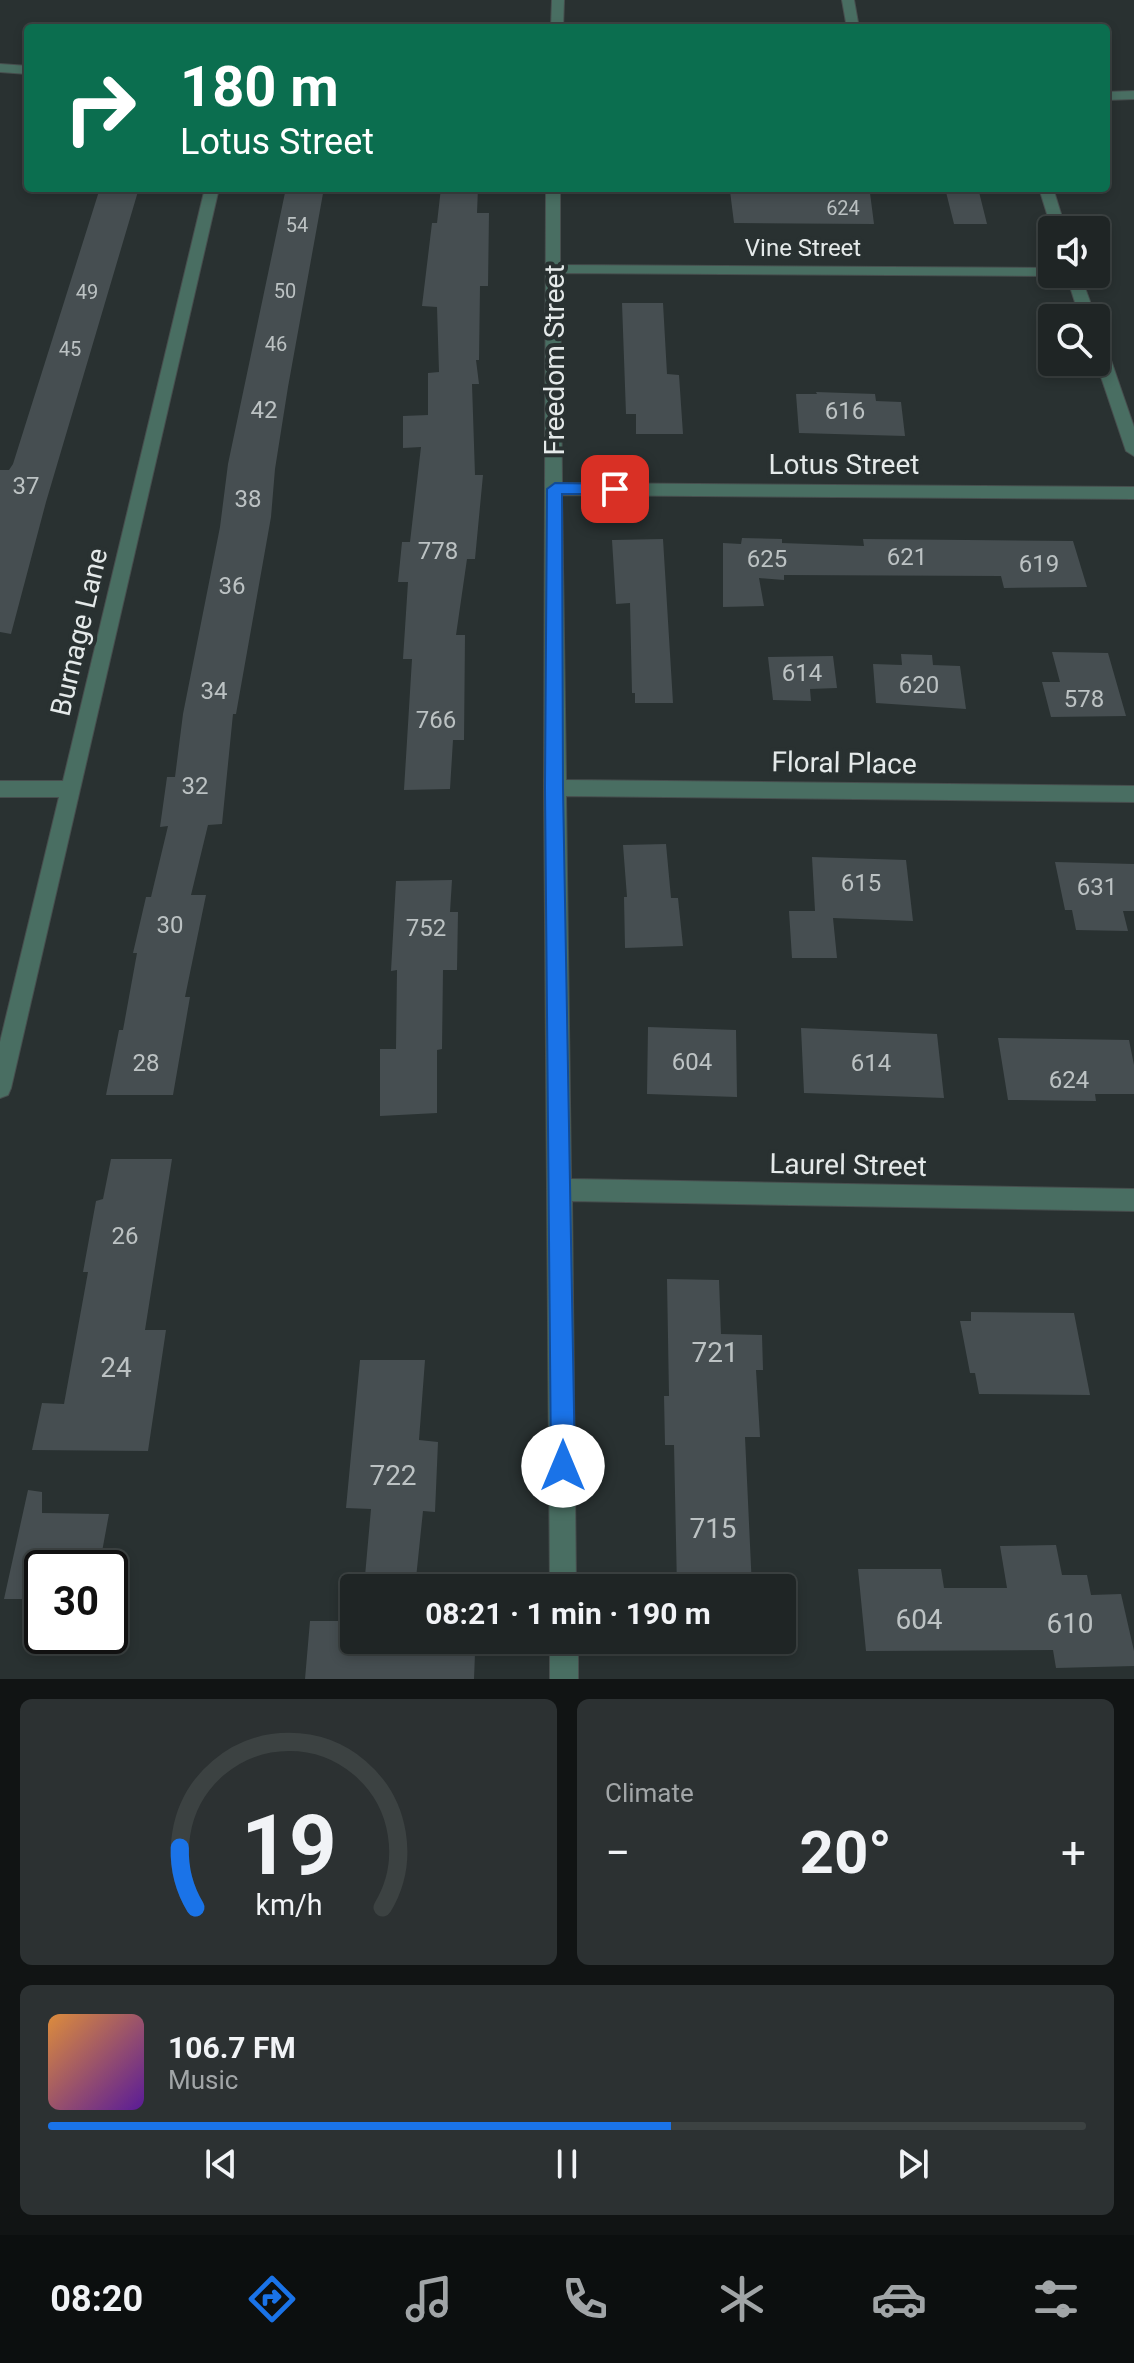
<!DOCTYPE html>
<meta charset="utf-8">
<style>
body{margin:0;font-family:Roboto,sans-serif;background:#2c3132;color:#f1f3f6;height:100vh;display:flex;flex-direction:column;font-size:30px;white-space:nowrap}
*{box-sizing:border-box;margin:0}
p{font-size:26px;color:#a1a5a7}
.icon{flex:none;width:44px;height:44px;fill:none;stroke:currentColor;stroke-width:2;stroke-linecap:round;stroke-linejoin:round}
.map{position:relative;height:1679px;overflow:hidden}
.sheet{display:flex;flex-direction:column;gap:20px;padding:20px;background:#111414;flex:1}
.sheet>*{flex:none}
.top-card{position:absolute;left:24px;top:24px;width:1086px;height:168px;border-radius:8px;box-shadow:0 4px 12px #0003,0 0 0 2px #3c4242;background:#0b6e4f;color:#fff;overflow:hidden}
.fabs{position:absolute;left:1038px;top:216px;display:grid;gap:16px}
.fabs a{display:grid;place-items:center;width:72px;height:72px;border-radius:8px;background:#1f2525;box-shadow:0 4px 12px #0003,0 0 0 2px #3c4242;font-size:40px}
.speed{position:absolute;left:24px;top:1550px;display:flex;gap:16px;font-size:40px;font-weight:700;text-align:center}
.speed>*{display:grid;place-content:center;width:104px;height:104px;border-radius:50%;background:#1f2525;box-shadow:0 4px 12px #0003,0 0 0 2px #3c4242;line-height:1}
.speed .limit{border:4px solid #111;border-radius:12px;background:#fff;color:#111}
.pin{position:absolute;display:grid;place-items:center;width:68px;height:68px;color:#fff;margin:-34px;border-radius:16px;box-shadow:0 4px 12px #0006}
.me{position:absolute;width:88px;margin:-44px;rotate:0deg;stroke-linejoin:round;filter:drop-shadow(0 0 6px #0008)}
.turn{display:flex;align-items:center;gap:28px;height:168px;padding:0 24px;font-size:36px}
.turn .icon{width:104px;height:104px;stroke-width:2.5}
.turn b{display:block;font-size:56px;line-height:68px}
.big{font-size:60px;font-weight:700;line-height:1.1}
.sheet .card{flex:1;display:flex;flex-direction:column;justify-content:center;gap:12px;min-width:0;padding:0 28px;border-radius:12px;background:#2c3132}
.sheet .dial{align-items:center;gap:0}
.dial svg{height:208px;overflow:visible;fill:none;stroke:#3c4242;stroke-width:7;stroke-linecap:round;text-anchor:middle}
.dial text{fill:#f1f3f6;stroke:none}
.song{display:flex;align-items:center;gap:24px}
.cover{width:96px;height:96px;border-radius:12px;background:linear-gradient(135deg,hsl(30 70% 55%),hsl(270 70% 35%))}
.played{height:8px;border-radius:4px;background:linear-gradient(90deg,#1a73e8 60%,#3c4242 60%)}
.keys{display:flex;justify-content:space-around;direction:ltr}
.heat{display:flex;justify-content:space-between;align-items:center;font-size:44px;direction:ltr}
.sheet .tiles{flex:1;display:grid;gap:20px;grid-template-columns:1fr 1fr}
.card:last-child{grid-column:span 2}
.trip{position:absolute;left:340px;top:1574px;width:456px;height:80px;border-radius:8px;background:#1f2525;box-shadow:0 4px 12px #0003,0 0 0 2px #3c4242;font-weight:700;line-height:80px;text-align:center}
.menu{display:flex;height:128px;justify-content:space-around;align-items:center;background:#0c0f0f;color:#a1a5a7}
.menu .icon{width:56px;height:56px}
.menu .selected{color:#1a73e8}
.menu b{font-size:36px;color:#f1f3f6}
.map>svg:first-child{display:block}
.building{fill:#464e51}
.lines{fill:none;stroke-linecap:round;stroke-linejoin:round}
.minor-casing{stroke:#474e4e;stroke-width:2}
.minor{fill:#496e62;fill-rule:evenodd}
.route{fill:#1a73e8;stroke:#114b97;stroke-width:2}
.labels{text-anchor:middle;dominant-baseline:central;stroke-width:8;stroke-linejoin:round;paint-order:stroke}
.far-number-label{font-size:20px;fill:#bcc2c3}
.far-street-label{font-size:24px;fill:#e4e9e9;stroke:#293131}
.number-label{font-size:24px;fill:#bcc2c3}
.street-label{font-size:28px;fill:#e4e9e9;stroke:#293131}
.near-number-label{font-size:28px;fill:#bcc2c3}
</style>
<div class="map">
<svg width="1134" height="1679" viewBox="0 0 1134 1679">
<rect width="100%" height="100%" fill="#293131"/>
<path class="building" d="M100,188H139L46,502L11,634L0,632V470H9L13,464Z
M286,188H324L288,387L275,469L271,517L236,714H233L222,824L208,825L191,895H206L185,997H190L173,1095H106L119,1030H123L137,953H133L146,897H151L168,826L160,827L167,777H175L183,714L220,527L228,464Z
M441,188H478L477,213H489L488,286H480L479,360H476L479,384H472L475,475H483L475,559H467L456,635H465L464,740H453L450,789L404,790L412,659H403L408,582H398L402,542H410L421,447L403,448V416L428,415V373L439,372L437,307L422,306L432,223H437Z
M730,191L870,193L874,224L734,223Z
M946,192H979L987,224H954Z
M622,303H663L667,374L679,375L683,434H636V414H626Z
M816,392L875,394L876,401L901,402L905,436L799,433L796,394H817Z
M742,538L782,539V543L864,546L863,539L1073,541L1087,587L1004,588L1001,576L784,575V580L759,578L764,606L723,607V543L741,544Z
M663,539L673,703H635V693H632L630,603L616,604L612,540Z
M1052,652L1108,653L1126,716L1051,717L1042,682H1060Z
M901,654L932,655L933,665L960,666L966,709L876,703L873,664L902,665Z
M833,656L837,688L810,689L811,701L773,700L768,657Z
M666,844L671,898H678L683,946L625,948L624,897H627L623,845Z
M812,857L906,860L913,921L833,918L837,958H792L789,911H815Z
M1055,862L1134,864V911H1123L1128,931L1076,930L1072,910H1065Z
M452,880L450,912H458L457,970H443L442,1049L437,1050V1113L380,1116V1049H396L397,970L391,971L396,881Z
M648,1027L736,1030L737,1097L647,1094Z
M801,1028L937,1034L944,1098L804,1093Z
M998,1038L1129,1040L1134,1065V1094H1095L1096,1101L1008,1100Z
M111,1159H172L145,1330H166L148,1451L32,1450L42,1403L64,1404L88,1272H83L96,1201L103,1199Z
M667,1279L719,1280L721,1334L762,1335L763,1370H756L760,1437H745L752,1588H677L674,1445H665L664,1396H669Z
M971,1312L1074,1313L1090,1395L979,1394L975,1373H970L960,1321H971Z
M360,1360H425L419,1440L438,1442L435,1512L423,1511L415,1588H354V1640H412L411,1649L475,1653L474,1679H305L310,1621H346L350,1576H365L371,1509L346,1508Z
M28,1490L42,1492V1513L109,1514L99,1568H42V1599H4Z
M1056,1545L1062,1575H1087L1091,1595L1121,1594L1134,1651V1666L1056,1668L1053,1650L866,1651L858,1569H941L944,1588H1007L1000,1546Z
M680,1640H755V1646L680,1645Z"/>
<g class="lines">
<defs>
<path id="minor" d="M552,0H564L563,28H551Z
M842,0H854L859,28H847Z
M0,64L28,66V74L0,72Z
M1134,91V99L1106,100V92Z
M205,188H219L11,1088L8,1095L0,1098V1042L59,797H0V781H63Z
M546,188H560V265L1052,268V274H1058L1052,276L560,273L562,483L1134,487V499L562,495L566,780L1134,786V802L566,796L571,1179L1134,1189V1211L572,1201L576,1588H550L544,788Z
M1039,188H1053L1066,230H1052Z
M1066,274H1080L1096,318H1080Z
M1096,335L1104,340L1134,427V456L1126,451L1096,362Z
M550,1640H578V1679H550Z"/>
</defs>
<use href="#minor" class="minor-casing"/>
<use href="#minor" class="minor"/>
</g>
<path class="route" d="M555,483L615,484L623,489L615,494H562L563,788L575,1466L571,1474L563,1477L555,1474L551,1466L545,788L547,489Z"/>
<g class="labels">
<g class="far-number-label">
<text x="843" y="208">624</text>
<text x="297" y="225">54</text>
<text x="285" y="291">50</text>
<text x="87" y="292">49</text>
<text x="276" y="344">46</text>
<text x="70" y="349">45</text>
</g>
<g class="far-street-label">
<text x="803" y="248">Vine Street</text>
</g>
<g class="number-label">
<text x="264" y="410">42</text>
<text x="845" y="411">616</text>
<text x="26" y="486">37</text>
<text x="248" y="499">38</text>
<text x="438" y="551">778</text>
<text x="907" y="557">621</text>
<text x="767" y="559">625</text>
<text x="1039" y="564">619</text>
<text x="232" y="586">36</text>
<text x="802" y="673">614</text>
<text x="919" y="685">620</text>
<text x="214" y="691">34</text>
<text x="1084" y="699">578</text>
<text x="436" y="720">766</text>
<text x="195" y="786">32</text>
<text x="861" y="883">615</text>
<text x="1097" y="887">631</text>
<text x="170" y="925">30</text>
<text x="426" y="928">752</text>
<text x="692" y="1062">604</text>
<text x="146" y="1063">28</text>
<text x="871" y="1063">614</text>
<text x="1069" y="1080">624</text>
<text x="125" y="1236">26</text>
</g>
<g class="street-label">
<text transform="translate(554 360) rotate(-90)">Freedom Street</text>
<text x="844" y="464">Lotus Street</text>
<text transform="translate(79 632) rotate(-77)">Burnage Lane</text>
<text transform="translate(844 763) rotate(1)">Floral Place</text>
<text transform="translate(848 1165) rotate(1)">Laurel Street</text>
</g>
<g class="near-number-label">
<text x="715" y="1352">721</text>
<text x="116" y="1367">24</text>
<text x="393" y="1475">722</text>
<text x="713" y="1528">715</text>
<text x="919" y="1619">604</text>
<text x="1070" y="1623">610</text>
</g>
</g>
</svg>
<div class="fabs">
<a><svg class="icon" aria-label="sound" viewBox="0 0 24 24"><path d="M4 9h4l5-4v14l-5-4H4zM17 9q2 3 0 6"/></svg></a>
<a><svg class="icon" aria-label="search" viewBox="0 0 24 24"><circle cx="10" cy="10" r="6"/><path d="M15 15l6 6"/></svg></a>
</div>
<div class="speed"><div class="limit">30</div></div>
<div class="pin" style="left:615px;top:489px;background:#d93025"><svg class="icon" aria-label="arrive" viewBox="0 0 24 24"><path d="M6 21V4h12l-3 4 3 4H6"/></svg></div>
<svg class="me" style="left:563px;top:1466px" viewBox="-20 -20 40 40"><circle r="19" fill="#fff"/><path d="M0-13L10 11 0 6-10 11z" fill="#1a73e8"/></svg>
<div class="trip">08:21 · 1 min · 190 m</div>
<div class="top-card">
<div class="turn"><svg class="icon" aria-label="right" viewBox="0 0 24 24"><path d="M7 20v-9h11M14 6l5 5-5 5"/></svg><div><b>180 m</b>Lotus Street</div></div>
</div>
</div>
<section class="sheet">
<div class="tiles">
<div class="card dial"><svg viewBox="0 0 100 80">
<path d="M14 69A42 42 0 1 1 86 69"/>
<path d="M14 69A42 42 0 0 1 8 46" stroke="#1a73e8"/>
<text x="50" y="56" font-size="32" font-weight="700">19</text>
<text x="50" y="72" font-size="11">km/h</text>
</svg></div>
<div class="card"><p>Climate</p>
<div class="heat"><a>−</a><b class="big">20°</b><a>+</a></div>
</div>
<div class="card">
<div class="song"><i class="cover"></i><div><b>106.7 FM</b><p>Music</p></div></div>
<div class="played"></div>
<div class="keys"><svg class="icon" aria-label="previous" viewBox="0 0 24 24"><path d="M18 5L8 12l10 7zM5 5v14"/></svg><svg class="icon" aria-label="pause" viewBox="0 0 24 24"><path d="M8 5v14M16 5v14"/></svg><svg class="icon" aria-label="next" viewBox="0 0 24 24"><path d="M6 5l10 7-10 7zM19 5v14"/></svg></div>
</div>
</div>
</section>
<nav class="menu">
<b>08:20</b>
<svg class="icon selected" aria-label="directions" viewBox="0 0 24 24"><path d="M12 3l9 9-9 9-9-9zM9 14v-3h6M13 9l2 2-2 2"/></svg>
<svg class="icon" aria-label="music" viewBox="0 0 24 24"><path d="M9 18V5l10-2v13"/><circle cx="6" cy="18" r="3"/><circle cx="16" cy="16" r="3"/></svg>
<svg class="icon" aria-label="phone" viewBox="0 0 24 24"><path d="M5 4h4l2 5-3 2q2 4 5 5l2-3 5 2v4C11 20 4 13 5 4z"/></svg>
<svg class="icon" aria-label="climate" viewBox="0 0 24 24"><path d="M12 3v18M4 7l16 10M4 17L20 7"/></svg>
<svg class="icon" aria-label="car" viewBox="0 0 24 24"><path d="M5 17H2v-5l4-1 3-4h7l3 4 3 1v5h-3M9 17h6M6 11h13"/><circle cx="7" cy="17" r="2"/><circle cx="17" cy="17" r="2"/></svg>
<svg class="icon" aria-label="filters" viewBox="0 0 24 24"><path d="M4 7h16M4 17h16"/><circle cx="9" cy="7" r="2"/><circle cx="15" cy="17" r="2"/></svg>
</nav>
